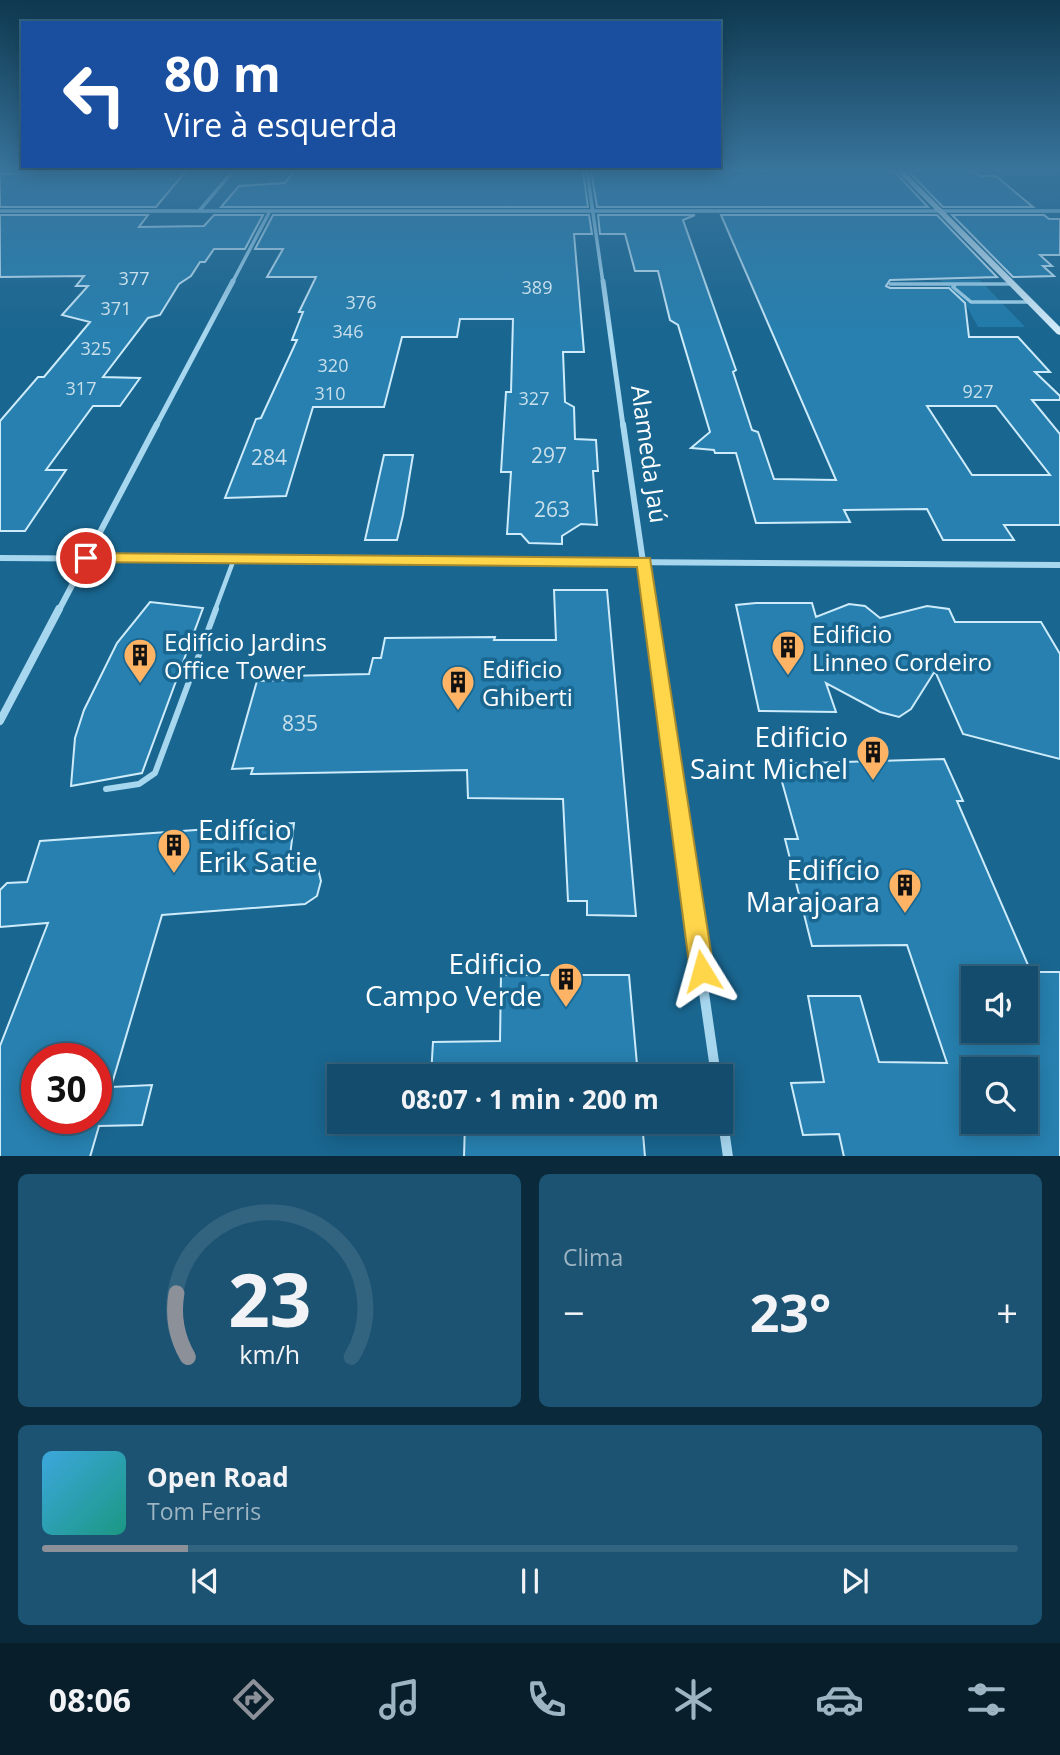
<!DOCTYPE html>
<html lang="pt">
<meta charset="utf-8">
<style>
body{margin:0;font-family:"Open Sans",sans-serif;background:#1c5372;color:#f1f3f6;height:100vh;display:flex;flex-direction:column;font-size:26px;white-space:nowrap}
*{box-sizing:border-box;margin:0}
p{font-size:23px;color:#9db4c2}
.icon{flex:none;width:38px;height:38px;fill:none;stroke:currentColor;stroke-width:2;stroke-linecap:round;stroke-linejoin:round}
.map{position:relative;height:1156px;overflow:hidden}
.side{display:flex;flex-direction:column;gap:18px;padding:18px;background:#0a2a3b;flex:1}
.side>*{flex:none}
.top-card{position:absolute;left:21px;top:21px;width:700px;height:147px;border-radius:0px;box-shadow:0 4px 18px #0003,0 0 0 2px #32637f;background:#1a4fa0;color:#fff;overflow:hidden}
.controls{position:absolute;left:961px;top:966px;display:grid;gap:14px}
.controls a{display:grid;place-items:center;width:77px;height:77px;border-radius:0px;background:#134c6c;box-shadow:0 4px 18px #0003,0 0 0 2px #32637f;font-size:35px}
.speed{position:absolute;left:21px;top:1043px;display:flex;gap:14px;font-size:35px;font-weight:700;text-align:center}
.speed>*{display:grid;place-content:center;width:91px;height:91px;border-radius:50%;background:#134c6c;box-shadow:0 4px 18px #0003,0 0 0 2px #32637f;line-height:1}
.speed .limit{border:10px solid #d22;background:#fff;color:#111}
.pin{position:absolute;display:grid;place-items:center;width:60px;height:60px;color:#fff;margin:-30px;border:4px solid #fff;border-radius:50%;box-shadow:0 2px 7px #0007}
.me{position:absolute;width:77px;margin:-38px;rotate:352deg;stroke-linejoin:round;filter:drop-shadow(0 0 5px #0008)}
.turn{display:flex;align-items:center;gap:24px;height:147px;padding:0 28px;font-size:32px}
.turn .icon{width:91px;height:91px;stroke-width:2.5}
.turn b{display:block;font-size:49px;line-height:60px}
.big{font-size:52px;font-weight:700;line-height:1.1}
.side .tile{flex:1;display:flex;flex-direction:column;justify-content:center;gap:10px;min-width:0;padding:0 24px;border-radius:10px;background:#1c5372}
.side .dial{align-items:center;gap:0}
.dial svg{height:182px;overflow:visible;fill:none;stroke:#32637f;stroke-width:7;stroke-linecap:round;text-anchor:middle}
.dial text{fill:#f1f3f6;stroke:none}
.song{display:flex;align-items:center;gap:21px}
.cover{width:84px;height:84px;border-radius:10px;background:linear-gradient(135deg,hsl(200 70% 55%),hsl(170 70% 35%))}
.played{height:7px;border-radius:4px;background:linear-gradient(90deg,#8c9099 15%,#32637f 15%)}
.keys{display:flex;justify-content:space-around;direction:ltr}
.heat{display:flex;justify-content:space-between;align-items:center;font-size:38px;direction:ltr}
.side .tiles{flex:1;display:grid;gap:18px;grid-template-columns:1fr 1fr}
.tile:last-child{grid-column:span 2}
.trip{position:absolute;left:327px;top:1064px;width:406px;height:70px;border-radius:0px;background:#134c6c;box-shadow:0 4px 18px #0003,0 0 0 2px #32637f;font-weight:700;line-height:70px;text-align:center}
.menu{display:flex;height:112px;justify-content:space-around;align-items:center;background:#081e2b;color:#9db4c2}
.menu .icon{width:49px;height:49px}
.menu .current{color:#8c9099}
.menu b{font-size:32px;color:#f1f3f6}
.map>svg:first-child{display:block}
.green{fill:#217baa}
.building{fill:#2780af;stroke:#cdebfb;stroke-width:2;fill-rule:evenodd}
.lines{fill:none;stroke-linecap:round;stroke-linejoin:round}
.lane-far2{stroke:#a7d6ef;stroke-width:3.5}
.lane-far1{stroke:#a7d6ef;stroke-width:4.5}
.lane{stroke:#a7d6ef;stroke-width:6}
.street-far4{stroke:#a7d6ef;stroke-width:3.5}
.street-far3{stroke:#a7d6ef;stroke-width:5}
.street-far2{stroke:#a7d6ef;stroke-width:6}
.street-far1{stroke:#a7d6ef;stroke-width:8}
.street{stroke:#a7d6ef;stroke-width:10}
.secondary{fill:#d4edfb;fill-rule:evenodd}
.route{fill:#ffd54a;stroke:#a68a30;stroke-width:2}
.labels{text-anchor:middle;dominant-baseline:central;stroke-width:7;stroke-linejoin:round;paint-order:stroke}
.far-number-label{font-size:18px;fill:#c9dfeb}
.number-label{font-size:21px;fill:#c9dfeb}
.street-label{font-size:24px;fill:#fff;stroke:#196690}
.poi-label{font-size:24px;fill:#fff;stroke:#196690;text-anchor:start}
.near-poi-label{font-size:28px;fill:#fff;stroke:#196690;text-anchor:end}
</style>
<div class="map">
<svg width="1060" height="1157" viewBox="0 0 1060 1157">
<rect width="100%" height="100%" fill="#196690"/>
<path class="green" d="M940,280H980L1025,327H978L964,301Z"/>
<path class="building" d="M140,171H186L156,207H0V174Z
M294,171H583L588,207H221L239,186L285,183Z
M591,171H894L928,207H597Z
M908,171H974L980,176H996L1033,207H943Z
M0,215H148L139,227L204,226L214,215H263L245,249H214L205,262H200L191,276L179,284L160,315L148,318L103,377L140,378L120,406H93L46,470H66L25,531H0V421L38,377H44L90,322L62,315L88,286H76L84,276L0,277Z
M273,215H589L592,234H574L584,352H563L565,402L574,407L575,439L596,440L598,471H593L597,525L581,524L562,536V544L529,543L521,534H507L511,472H501L506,392H511L513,319H460L457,337H402L384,407H313L286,496L225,498L256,419L261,418L297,340H292L303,312H299L316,277H267L283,249H255Z
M598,215H695L683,220L736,370L733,372L752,430L758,432L774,479L836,480L721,215H937L997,277L890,280L886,286L890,288H949L965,303L969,337H1018L1050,372H1035L1060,396V400H1032L1060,434V525H1004L1014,540H943L927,509L844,510L850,522L756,523L736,453H715L714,450L691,448L710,432L678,325L670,320L658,271H635L625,234H600ZM927,406H996L1050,475H972Z
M952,215H1044L1049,219H1060V255H1040L1052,266H1043L1054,276L1013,277Z
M384,455H413L403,515L397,540H365Z
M554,590H607L636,916L587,915V901H568L563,799L468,798L467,770L251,774L253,768L232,769L257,681L285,680L286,676L369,674L373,658H381L385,638L495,637L494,640H556Z
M150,602L203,608L142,773L71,786L75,738L84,710L117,643Z
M756,603H812L816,617L849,604L865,606L880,618L927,606L949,609L955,622H1041L1060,654V759L963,734L935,671L911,709L899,717L880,712L826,683L836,712L759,711L736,605Z
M944,759L963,801H957L1031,972H1060V1157H844L839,1134L803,1135L791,1083L824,1082L808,996H860L879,1062L947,1063L907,945L812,946L785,839H798L777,764ZM973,978H1026V1031H973ZM973,1069H1026V1122H973Z
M294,823L289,864L310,860L318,869L321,881L317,896L305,904L162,915L111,1087L152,1085L142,1125L99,1126L90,1157H0V1046L48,923L0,927V890L7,883L27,882L40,841ZM37,1059H96V1118H37Z
M501,975H629L638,1076H431L433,1042L500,1041Z
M465,1122H642L645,1157H464Z"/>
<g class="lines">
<path class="lane-far2" d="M890,284H956
M1012,284H956L953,287L971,302H1030"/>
<path class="lane-far1" d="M215,610L234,559"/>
<path class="lane" d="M106,789L139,784L155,773L216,609"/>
<path class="street-far4" d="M587,171L603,283
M0,211H1060
M199,211L233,171
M232,283L270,211"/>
<path class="street-far3" d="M603,281L623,426
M156,426L233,281"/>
<path class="street-far2" d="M623,424L650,610
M0,558L1060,565
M59,610L157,424"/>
<path class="street-far1" d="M649,609L684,849
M0,721L59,609"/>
<path class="street" d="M683,847L716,1076
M721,1108L728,1157"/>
<path class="secondary" d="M897,171H904L1060,327V335L1057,334Z"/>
</g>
<linearGradient id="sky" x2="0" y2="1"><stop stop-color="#0e384f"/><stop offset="0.51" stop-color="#38749c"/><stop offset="1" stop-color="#38749c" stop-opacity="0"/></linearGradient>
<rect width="1060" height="333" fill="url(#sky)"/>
<path class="route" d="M86,553L650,558L714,971L710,979L702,983L693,979L690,971L637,567L81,562L79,558Z"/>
<defs>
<symbol id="building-pin" viewBox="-11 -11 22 30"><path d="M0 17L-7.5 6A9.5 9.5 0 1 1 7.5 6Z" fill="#ffb365" stroke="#196690"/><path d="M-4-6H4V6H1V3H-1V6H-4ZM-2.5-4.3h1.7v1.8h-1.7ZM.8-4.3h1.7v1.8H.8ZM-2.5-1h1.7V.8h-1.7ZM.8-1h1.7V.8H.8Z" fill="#111"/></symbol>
</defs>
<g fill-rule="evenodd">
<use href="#building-pin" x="769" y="628" width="38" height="52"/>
<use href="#building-pin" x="121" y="636" width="38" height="52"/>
<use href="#building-pin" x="439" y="663" width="38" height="52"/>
<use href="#building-pin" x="854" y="733" width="38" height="52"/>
<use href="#building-pin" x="155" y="826" width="38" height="52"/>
<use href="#building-pin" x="886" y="866" width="38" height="52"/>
<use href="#building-pin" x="547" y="960" width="38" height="52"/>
</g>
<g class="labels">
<g class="far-number-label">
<text x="134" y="278">377</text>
<text x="537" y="287">389</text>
<text x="361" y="302">376</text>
<text x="116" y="308">371</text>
<text x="348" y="331">346</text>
<text x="96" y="348">325</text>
<text x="333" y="365">320</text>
<text x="81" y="388">317</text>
<text x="978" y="391">927</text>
<text x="330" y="393">310</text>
<text x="534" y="398">327</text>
</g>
<g class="number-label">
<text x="549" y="455">297</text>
<text x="269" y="457">284</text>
<text x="552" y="509">263</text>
<text x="300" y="723">835</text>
</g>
<g class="street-label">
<text transform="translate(650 454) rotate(82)">Alameda Jaú</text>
</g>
<g class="poi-label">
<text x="812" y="633">Edificio<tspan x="812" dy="28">Linneo Cordeiro</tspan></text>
<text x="164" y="641">Edifício Jardins<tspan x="164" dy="28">Office Tower</tspan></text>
<text x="482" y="668">Edificio<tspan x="482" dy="28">Ghiberti</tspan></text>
</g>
<g class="near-poi-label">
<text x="848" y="736">Edificio<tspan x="848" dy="32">Saint Michel</tspan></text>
<text x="198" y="829" text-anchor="start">Edifício<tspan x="198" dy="32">Erik Satie</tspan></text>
<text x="880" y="869">Edifício<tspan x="880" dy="32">Marajoara</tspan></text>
<text x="542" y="963">Edificio<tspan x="542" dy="32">Campo Verde</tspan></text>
</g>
</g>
</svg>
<div class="controls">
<a><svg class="icon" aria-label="sound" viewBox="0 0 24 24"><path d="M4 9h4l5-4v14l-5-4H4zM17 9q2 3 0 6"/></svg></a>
<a><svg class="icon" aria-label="search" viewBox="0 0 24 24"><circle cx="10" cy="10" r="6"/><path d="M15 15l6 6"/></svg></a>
</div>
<div class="speed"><div class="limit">30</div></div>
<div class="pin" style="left:86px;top:558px;background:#d93025"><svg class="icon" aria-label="arrive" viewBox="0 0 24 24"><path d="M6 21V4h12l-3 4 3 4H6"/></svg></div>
<svg class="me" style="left:702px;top:971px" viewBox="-20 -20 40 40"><path d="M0-17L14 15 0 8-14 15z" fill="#ffd54a" stroke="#fff" stroke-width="4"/></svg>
<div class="trip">08:07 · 1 min · 200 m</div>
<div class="top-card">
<div class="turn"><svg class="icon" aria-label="left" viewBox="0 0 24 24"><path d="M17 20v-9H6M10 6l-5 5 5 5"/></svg><div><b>80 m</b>Vire à esquerda</div></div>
</div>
</div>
<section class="side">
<div class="tiles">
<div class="tile dial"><svg viewBox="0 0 100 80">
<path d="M14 69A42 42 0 1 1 86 69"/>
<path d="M14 69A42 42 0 0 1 9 41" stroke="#8c9099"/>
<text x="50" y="56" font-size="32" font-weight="700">23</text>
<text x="50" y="72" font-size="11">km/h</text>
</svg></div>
<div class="tile"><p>Clima</p>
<div class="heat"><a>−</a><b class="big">23°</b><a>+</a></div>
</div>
<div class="tile">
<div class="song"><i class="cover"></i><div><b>Open Road</b><p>Tom Ferris</p></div></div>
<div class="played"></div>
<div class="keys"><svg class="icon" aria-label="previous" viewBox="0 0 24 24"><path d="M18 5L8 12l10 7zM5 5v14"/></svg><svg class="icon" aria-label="pause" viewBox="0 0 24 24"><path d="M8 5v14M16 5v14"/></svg><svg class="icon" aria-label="next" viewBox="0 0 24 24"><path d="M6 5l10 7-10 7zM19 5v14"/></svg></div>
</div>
</div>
</section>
<nav class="menu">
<b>08:06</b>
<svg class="icon current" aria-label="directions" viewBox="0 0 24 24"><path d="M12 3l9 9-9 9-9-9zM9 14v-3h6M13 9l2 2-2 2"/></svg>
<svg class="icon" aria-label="music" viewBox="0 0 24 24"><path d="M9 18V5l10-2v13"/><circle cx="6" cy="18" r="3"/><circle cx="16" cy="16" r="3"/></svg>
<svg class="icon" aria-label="phone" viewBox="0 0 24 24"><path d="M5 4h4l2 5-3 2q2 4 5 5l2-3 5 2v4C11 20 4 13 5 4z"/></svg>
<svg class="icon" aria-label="climate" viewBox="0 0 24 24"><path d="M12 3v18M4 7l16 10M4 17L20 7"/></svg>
<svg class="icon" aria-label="car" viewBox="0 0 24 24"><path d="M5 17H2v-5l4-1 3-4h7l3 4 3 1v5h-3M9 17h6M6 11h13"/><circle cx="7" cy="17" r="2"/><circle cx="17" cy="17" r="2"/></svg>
<svg class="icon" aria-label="filters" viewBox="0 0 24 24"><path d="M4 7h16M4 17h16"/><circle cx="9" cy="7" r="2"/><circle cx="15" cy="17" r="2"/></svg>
</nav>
